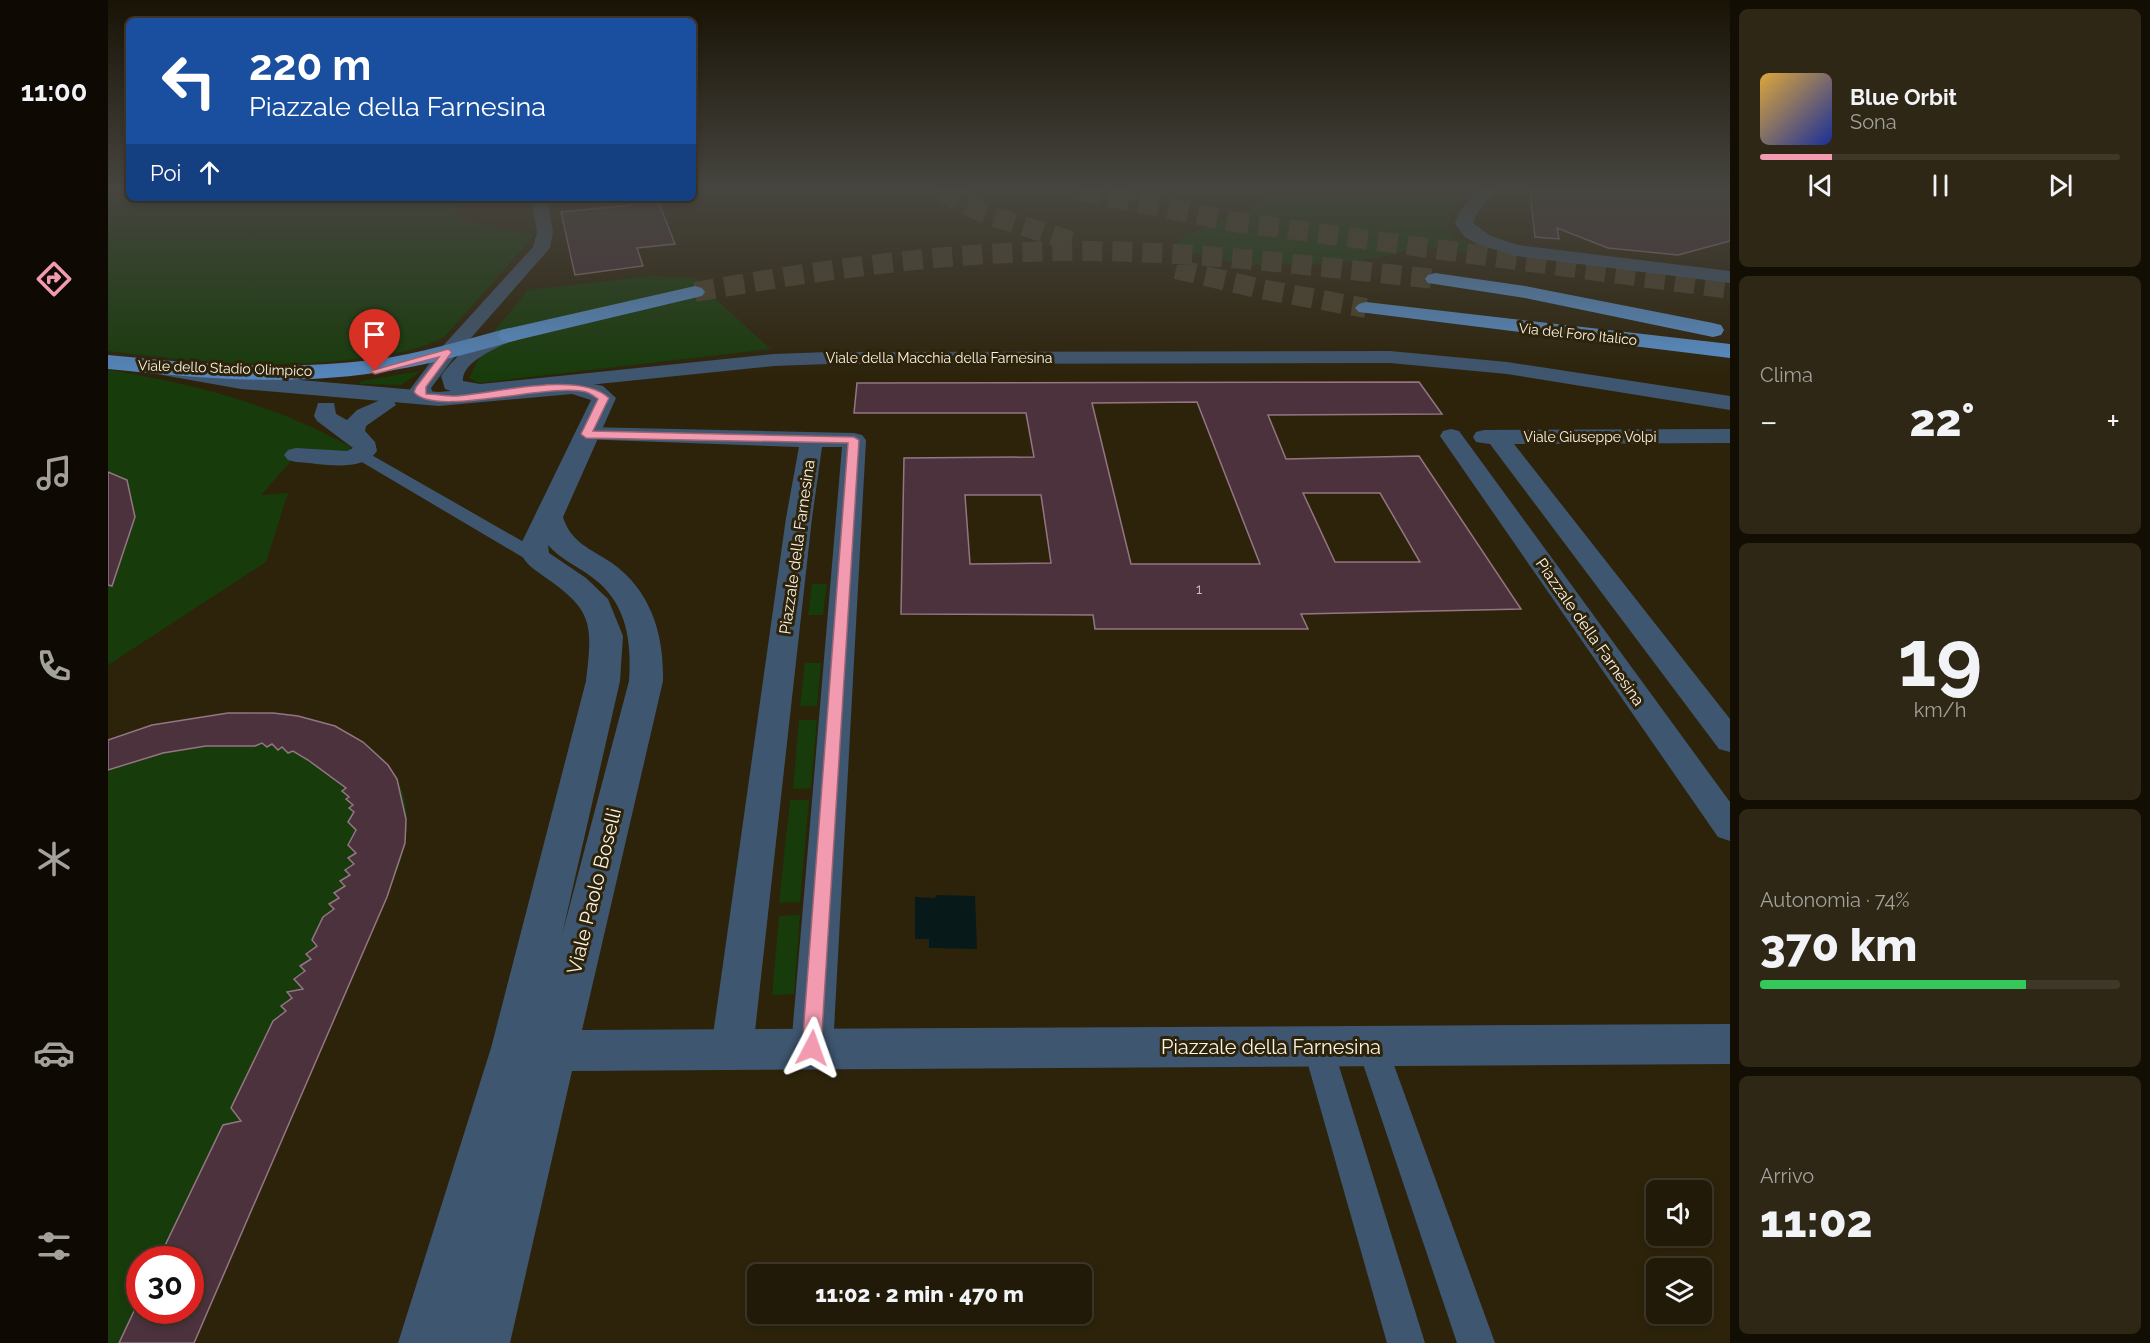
<!DOCTYPE html>
<html lang="it">
<meta charset="utf-8">
<style>
body{margin:0;font-family:Raleway,sans-serif;background:#2e2716;color:#f1f3f6;height:100vh;display:flex;flex-direction:column;font-size:22px;white-space:nowrap}
*{box-sizing:border-box;margin:0}
p{font-size:20px;color:#a2a19c}
.icon{flex:none;width:33px;height:33px;fill:none;stroke:currentColor;stroke-width:2;stroke-linecap:round;stroke-linejoin:round}
.map{position:relative;flex:1;overflow:hidden}
.sheet{display:flex;flex-direction:column;gap:9px;padding:9px;background:#130e04;width:420px}
.sheet>*{flex:none}
.top-card{position:absolute;left:18px;top:18px;width:570px;height:183px;border-radius:9px;box-shadow:0 3px 9px #0003,0 0 0 2px #3f3829;background:#1a4fa0;color:#fff;overflow:hidden}
.buttons{position:absolute;left:1538px;top:1180px;display:grid;gap:12px}
.buttons a{display:grid;place-items:center;width:66px;height:66px;border-radius:9px;background:#221a08;box-shadow:0 3px 9px #0003,0 0 0 2px #3f3829;font-size:30px}
.speed{position:absolute;left:18px;top:1246px;display:flex;gap:12px;font-size:30px;font-weight:700;text-align:center}
.speed>*{display:grid;place-content:center;width:78px;height:78px;border-radius:50%;background:#221a08;box-shadow:0 3px 9px #0003,0 0 0 2px #3f3829;line-height:1}
.speed .limit{border:9px solid #d22;background:#fff;color:#111}
.pin{position:absolute;display:grid;place-items:center;width:51px;height:51px;color:#fff;margin:-62px -26px;border-radius:50% 50% 50% 0;rotate:-45deg;box-shadow:0 0 6px #0007}
.pin .icon{rotate:45deg}
.me{position:absolute;width:66px;margin:-33px;rotate:4deg;stroke-linejoin:round;filter:drop-shadow(0 0 4px #0008)}
.turn{display:flex;align-items:center;gap:21px;height:126px;padding:0 24px;font-size:27px}
.turn .icon{width:78px;height:78px;stroke-width:2.5}
.turn b{display:block;font-size:42px;line-height:51px}
.then{display:flex;align-items:center;height:57px;padding:0 24px;background:#0003;gap:12px;font-size:22px}
.big{font-size:45px;font-weight:800;line-height:1.1}
.sheet .widget{flex:1;display:flex;flex-direction:column;justify-content:center;gap:9px;min-width:0;padding:0 21px;border-radius:9px;background:#2e2716}
.sheet .dial{align-items:center;gap:0}
.dial b{font-size:78px;line-height:1}
.song{display:flex;align-items:center;gap:18px}
.cover{width:72px;height:72px;border-radius:9px;background:linear-gradient(135deg,hsl(40 70% 55%),hsl(230 70% 35%))}
.played{height:6px;border-radius:3px;background:linear-gradient(90deg,#f29aaf 20%,#3f3829 20%)}
.keys{display:flex;justify-content:space-around;direction:ltr}
.heat{display:flex;justify-content:space-between;align-items:center;font-size:33px;direction:ltr}
.charge{height:9px;border-radius:4px;background:linear-gradient(90deg,#34c759 74%,#3f3829 0)}
.trip{position:absolute;left:639px;top:1264px;width:345px;height:60px;border-radius:9px;background:#221a08;box-shadow:0 3px 9px #0003,0 0 0 2px #3f3829;font-weight:800;line-height:60px;text-align:center}
main{display:flex;flex:1;min-height:0}
.dock{display:flex;flex-direction:column;width:108px;justify-content:space-around;align-items:center;background:#0e0a03;color:#a2a19c}
.dock .icon{width:42px;height:42px}
.dock .current{color:#f29aaf}
.dock b{font-size:27px;color:#f1f3f6}
.map>svg:first-child{display:block}
.green{fill:#173b0b;fill-rule:evenodd}
.water{fill:#08191a}
.building{fill:#4b323d;stroke:#947683;stroke-width:1.5;fill-rule:evenodd}
.lines{fill:none;stroke-linecap:round;stroke-linejoin:round}
.trunk-tunnel{stroke:#4c422c;stroke-width:20;stroke-dasharray:20 10;stroke-linecap:butt}
.pedestrian{fill:#3f5670;fill-rule:evenodd}
.minor{fill:#3f5670;fill-rule:evenodd}
.tertiary{fill:#3f5670;fill-rule:evenodd}
.primary{fill:#5586bc;fill-rule:evenodd}
.trunk{fill:#5a90cb;fill-rule:evenodd}
.route{fill:#f29aaf;stroke:#9d6472;stroke-width:1.5}
.labels{text-anchor:middle;dominant-baseline:central;stroke-width:6;stroke-linejoin:round;paint-order:stroke}
.far-street-label{font-size:14px;fill:#fbf4e6;stroke:#2d230b}
.number-label{font-size:14px;fill:#cfc4bc}
.street-label{font-size:16px;fill:#fbf4e6;stroke:#2d230b}
.near-street-label{font-size:20px;fill:#fbf4e6;stroke:#2d230b}
</style>
<main>
<nav class="dock">
<b>11:00</b>
<svg class="icon current" aria-label="directions" viewBox="0 0 24 24"><path d="M12 3l9 9-9 9-9-9zM9 14v-3h6M13 9l2 2-2 2"/></svg>
<svg class="icon" aria-label="music" viewBox="0 0 24 24"><path d="M9 18V5l10-2v13"/><circle cx="6" cy="18" r="3"/><circle cx="16" cy="16" r="3"/></svg>
<svg class="icon" aria-label="phone" viewBox="0 0 24 24"><path d="M5 4h4l2 5-3 2q2 4 5 5l2-3 5 2v4C11 20 4 13 5 4z"/></svg>
<svg class="icon" aria-label="climate" viewBox="0 0 24 24"><path d="M12 3v18M4 7l16 10M4 17L20 7"/></svg>
<svg class="icon" aria-label="car" viewBox="0 0 24 24"><path d="M5 17H2v-5l4-1 3-4h7l3 4 3 1v5h-3M9 17h6M6 11h13"/><circle cx="7" cy="17" r="2"/><circle cx="17" cy="17" r="2"/></svg>
<svg class="icon" aria-label="filters" viewBox="0 0 24 24"><path d="M4 7h16M4 17h16"/><circle cx="9" cy="7" r="2"/><circle cx="15" cy="17" r="2"/></svg>
</nav>
<div class="map">
<svg width="1622" height="1343" viewBox="0 0 1622 1343">
<rect width="100%" height="100%" fill="#2d230b"/>
<path class="green" d="M0,191H21V198H348L347,219L427,235L337,336C312,351 283,354 254,358C169,370 85,362 0,351Z
M1174,191H1357L1338,224L1346,236L1377,250L1368,255L1312,246L1283,255L1230,264L1137,265L1066,249L1076,235L1112,221Z
M542,276L589,278L605,297L663,349L371,383L361,378L383,335L420,290Z
M0,370C80,382 172,406 242,447V451L191,452L153,495L180,493L158,562L0,665Z
M313,371L293,385L250,384L254,381Z
M704,584H719L715,615H700Z
M697,663H713L709,706H692Z
M120,713C201,710 316,736 297,844C293,862 286,879 279,897L86,1343H0V740L44,725ZM32,1260H82V1311H32Z
M691,720H709L703,788L685,789Z
M682,800H701L692,902L671,903Z
M692,915L686,994L664,995L671,916Z"/>
<path class="water" d="M828,895L867,896L869,949L821,948V939H807V897L827,898Z"/>
<path class="building" d="M1422,191H1622V241L1570,255L1500,248L1449,228L1451,239L1427,237Z
M549,198L567,244L529,248L535,266L467,275L453,212L524,205L523,201Z
M1311,382L1334,414L1160,415L1178,459L1311,456L1413,609L1193,614L1200,629H987L985,615L793,614L796,458L926,457L918,413H746L749,383ZM1089,402L1152,564H1023L984,403ZM1195,493H1272L1312,562H1227ZM857,495H933L943,563L862,564Z
M0,472L19,480L27,517L4,586L0,585Z
M120,713H165L190,716L227,726L255,742L280,765L289,779L298,819L297,843L279,897L86,1343H11L27,1309L82,1311V1260H50L115,1125L133,1121L123,1108L165,1021L178,1011L173,1006L184,998L179,992L195,989L186,979L197,971L192,966L203,959L198,954L209,946L204,940L215,917L226,909L221,904L231,898L226,893L237,886L232,881L242,875L237,870L246,864L240,858L248,853L240,845L248,830L240,822L246,812L241,808L245,805L238,799L241,797L234,791L238,788L200,760L185,751L180,753L174,747L170,750L164,744L159,747L154,743L147,746H98L55,753L0,770V740L44,725Z"/>
<g class="lines">
<path class="trunk-tunnel" d="M833,191L875,213L966,242
M972,191L1141,225
M1121,221L1622,289
M1068,269L1153,289L1258,308
M587,292C718,269 850,250 984,251C1098,252 1213,267 1327,279"/>
<path class="pedestrian" d="M253,449L435,553L438,557L435,561H421L247,458L244,454L247,450Z
M1264,1032L1275,1036L1279,1046L1387,1343H1349L1249,1046L1253,1036Z
M1210,1033L1221,1037L1225,1047L1317,1343H1279L1195,1047L1199,1037Z"/>
<path class="minor" d="M423,198H439L445,232L442,248L347,356L323,388L326,396L323,401H307L300,392L333,348L425,247L429,232Z
M401,329L408,331L411,335L408,339C393,346 353,361 355,381L372,384L666,354L720,352L1282,351L1399,362L1622,396V410L1399,374L1282,363L720,364L666,366L372,396L356,395L337,389L333,376C350,352 372,336 401,329Z
M277,398L285,400L288,405L258,426L257,431L267,442L269,451C253,474 212,463 188,462L180,460L176,455L180,450L188,448L239,451L245,448L209,421L206,416L210,403H226L228,414L239,420L249,410Z
M478,427L746,433L754,435L758,440L725,1048L719,1061L704,1067L689,1061L683,1048L734,447H714L704,518L645,1049L639,1062L624,1068L609,1062L603,1049L678,518L691,447L470,439L467,434L470,429Z
M1343,429L1351,431L1622,802V841L1610,837L1332,436L1335,431Z
M1622,429V443L1406,444L1622,719V752L1611,749L1382,444L1368,442L1365,437L1368,432L1376,430Z"/>
<path class="tertiary" d="M1369,191H1387L1368,215L1365,223L1383,236L1410,245L1622,271V283L1408,256L1369,244L1357,237L1347,224L1350,214Z
M51,361L133,375L331,392L464,380L495,386L508,398L455,517C463,543 483,549 504,563C543,591 556,634 555,681L474,1030L1622,1024V1064L464,1071L402,1343H346L360,1293L346,1343H290L383,1048L478,681C485,622 485,610 434,575C423,567 415,562 411,548L483,400L464,394L331,406L133,389L43,373L39,368L43,363ZM440,545C451,558 467,565 481,575C518,600 524,639 521,681L454,935L512,681L515,636L500,599L478,578L441,553Z"/>
<path class="primary" d="M401,328L409,330L412,335L409,340C362,353 314,367 266,373C177,386 88,378 0,369V355C88,364 176,371 264,360C311,354 355,340 401,328Z"/>
<path class="trunk" d="M1327,273L1417,286L1605,323L1613,325L1616,330L1613,335L1605,337L1417,298L1320,283L1317,279L1320,275Z
M587,286L594,288L597,292L594,296L401,342L393,340L390,335L393,330Z
M1258,302L1622,344V358L1251,312L1247,308L1251,304Z"/>
</g>
<linearGradient id="sky" x2="0" y2="1"><stop stop-color="#191306"/><stop offset="0.5" stop-color="#46453f"/><stop offset="1" stop-color="#46453f" stop-opacity="0"/></linearGradient>
<rect width="1622" height="379" fill="url(#sky)"/>
<path class="route" d="M340,349L344,352L318,387V394C327,394 337,396 346,396C385,394 471,370 501,398L485,431L746,437L751,440L713,1048L710,1054L704,1057L697,1054L694,1048L740,443L478,438L473,434L490,399C487,397 482,393 478,392C443,382 326,418 306,392L308,387L331,357L267,374L262,371Z"/>
<g class="labels">
<g class="far-street-label">
<text transform="translate(1470 334) rotate(6)">Via del Foro Italico</text>
<text x="831" y="358">Viale della Macchia della Farnesina</text>
<text transform="translate(117 368) rotate(2)">Viale dello Stadio Olimpico</text>
<text x="1482" y="437">Viale Giuseppe Volpi</text>
</g>
<g class="number-label">
<text x="1091" y="589">1</text>
</g>
<g class="street-label">
<text transform="translate(689 547) rotate(-82)">Piazzale della Farnesina</text>
<text transform="translate(1482 632) rotate(55)">Piazzale della Farnesina</text>
</g>
<g class="near-street-label">
<text transform="translate(486 891) rotate(-76)">Viale Paolo Boselli</text>
<text x="1163" y="1047">Piazzale della Farnesina</text>
</g>
</g>
</svg>
<div class="buttons">
<a><svg class="icon" aria-label="sound" viewBox="0 0 24 24"><path d="M4 9h4l5-4v14l-5-4H4zM17 9q2 3 0 6"/></svg></a>
<a><svg class="icon" aria-label="layers" viewBox="0 0 24 24"><path d="M12 4l9 5-9 5-9-5zM3 14l9 5 9-5"/></svg></a>
</div>
<div class="speed"><div class="limit">30</div></div>
<div class="pin" style="left:267px;top:371px;background:#d93025"><svg class="icon" aria-label="arrive" viewBox="0 0 24 24"><path d="M6 21V4h12l-3 4 3 4H6"/></svg></div>
<svg class="me" style="left:704px;top:1048px" viewBox="-20 -20 40 40"><path d="M0-17L14 15 0 8-14 15z" fill="#f29aaf" stroke="#fff" stroke-width="4"/></svg>
<div class="trip">11:02 · 2 min · 470 m</div>
<div class="top-card">
<div class="turn"><svg class="icon" aria-label="left" viewBox="0 0 24 24"><path d="M17 20v-9H6M10 6l-5 5 5 5"/></svg><div><b>220 m</b>Piazzale della Farnesina</div></div>
<div class="then">Poi<svg class="icon" aria-label="ahead" viewBox="0 0 24 24"><path d="M12 20V5M6 11l6-6 6 6"/></svg></div>
</div>
</div>
<section class="sheet">
<div class="widget">
<div class="song"><i class="cover"></i><div><b>Blue Orbit</b><p>Sona</p></div></div>
<div class="played"></div>
<div class="keys"><svg class="icon" aria-label="previous" viewBox="0 0 24 24"><path d="M18 5L8 12l10 7zM5 5v14"/></svg><svg class="icon" aria-label="pause" viewBox="0 0 24 24"><path d="M8 5v14M16 5v14"/></svg><svg class="icon" aria-label="next" viewBox="0 0 24 24"><path d="M6 5l10 7-10 7zM19 5v14"/></svg></div>
</div>
<div class="widget"><p>Clima</p>
<div class="heat"><a>−</a><b class="big">22°</b><a>+</a></div>
</div>
<div class="widget dial"><b>19</b><p>km/h</p></div>
<div class="widget"><p>Autonomia · 74%</p><b class="big">370 km</b><div class="charge"></div></div>
<div class="widget"><p>Arrivo</p><b class="big">11:02</b></div>
</section>
</main>
